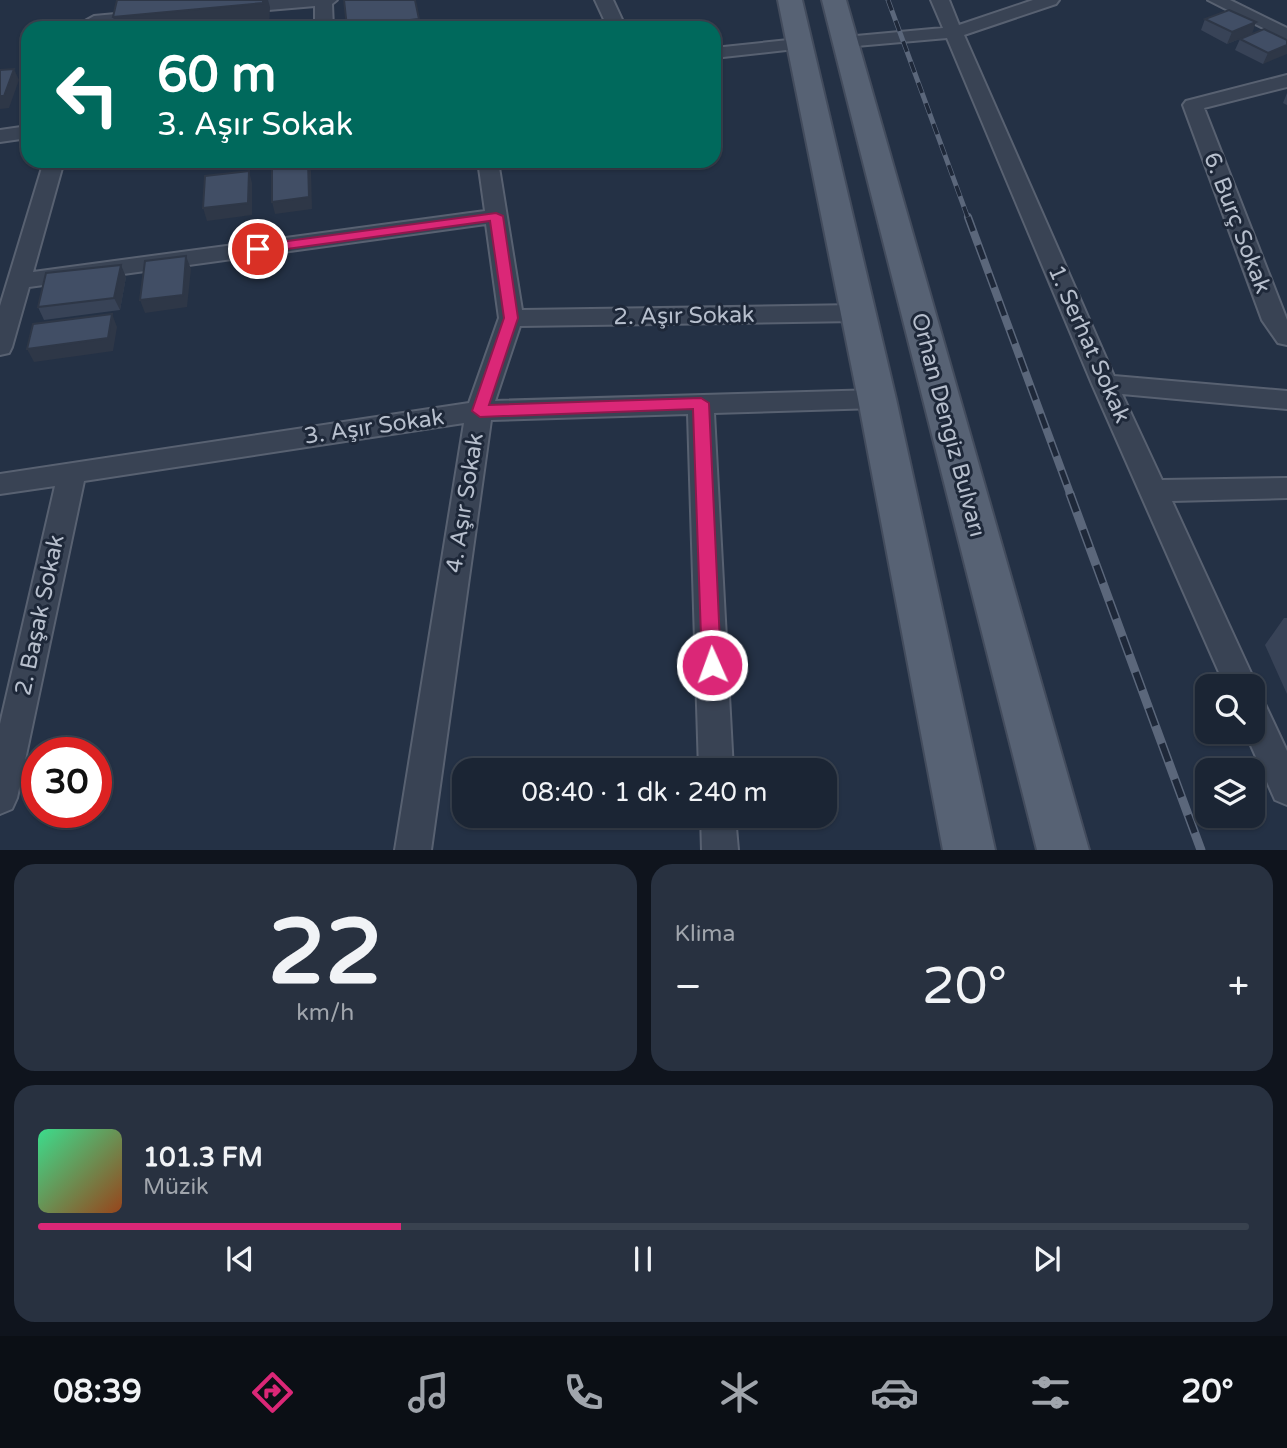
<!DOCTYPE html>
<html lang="tr">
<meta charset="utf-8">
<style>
body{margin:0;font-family:"Varela Round",sans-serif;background:#283140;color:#f1f3f6;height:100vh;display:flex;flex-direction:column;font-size:26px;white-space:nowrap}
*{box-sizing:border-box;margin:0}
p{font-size:23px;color:#a0a5ac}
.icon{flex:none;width:38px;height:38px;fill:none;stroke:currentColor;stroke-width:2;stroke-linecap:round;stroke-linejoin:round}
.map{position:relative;height:850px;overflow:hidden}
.side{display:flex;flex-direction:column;gap:14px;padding:14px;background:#0f141d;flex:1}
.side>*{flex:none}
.top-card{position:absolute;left:21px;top:21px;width:700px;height:147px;border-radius:21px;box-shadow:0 2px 5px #0004,0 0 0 2px #39424f;background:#00695c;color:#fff;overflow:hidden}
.buttons{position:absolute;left:1195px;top:674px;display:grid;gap:14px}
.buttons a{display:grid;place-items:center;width:70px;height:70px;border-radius:14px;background:#1b2534;box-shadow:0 2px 5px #0004,0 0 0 2px #39424f;font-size:35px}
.speed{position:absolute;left:21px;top:737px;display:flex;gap:14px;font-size:35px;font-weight:700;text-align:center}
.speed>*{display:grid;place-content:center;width:91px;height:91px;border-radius:50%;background:#1b2534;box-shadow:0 2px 5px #0004,0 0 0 2px #39424f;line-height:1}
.speed .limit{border:10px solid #d22;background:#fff;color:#111}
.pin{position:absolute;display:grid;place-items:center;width:60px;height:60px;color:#fff;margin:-30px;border:4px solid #fff;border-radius:50%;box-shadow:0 2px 7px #0007}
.me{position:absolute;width:77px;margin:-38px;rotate:358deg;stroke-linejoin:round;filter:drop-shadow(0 0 5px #0008)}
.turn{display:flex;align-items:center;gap:24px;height:147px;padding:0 21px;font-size:32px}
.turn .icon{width:91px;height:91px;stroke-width:2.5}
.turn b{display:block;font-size:49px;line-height:60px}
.big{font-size:52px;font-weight:600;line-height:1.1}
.side .tile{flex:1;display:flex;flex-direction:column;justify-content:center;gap:10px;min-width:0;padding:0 24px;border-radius:21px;background:#283140}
.side .dial{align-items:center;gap:0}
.dial b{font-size:91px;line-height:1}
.song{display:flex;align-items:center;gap:21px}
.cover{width:84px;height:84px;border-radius:10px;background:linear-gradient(135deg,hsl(150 70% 55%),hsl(20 70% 35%))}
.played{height:7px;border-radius:4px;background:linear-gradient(90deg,#db2777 30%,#39424f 30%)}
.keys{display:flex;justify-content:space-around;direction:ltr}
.heat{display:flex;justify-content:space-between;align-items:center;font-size:38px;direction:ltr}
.side .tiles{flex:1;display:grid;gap:14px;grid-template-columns:1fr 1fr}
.tile:last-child{grid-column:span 2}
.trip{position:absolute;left:452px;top:758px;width:385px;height:70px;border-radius:21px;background:#1b2534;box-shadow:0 2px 5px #0004,0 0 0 2px #39424f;font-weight:600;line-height:70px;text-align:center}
.dock{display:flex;height:112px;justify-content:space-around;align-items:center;background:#0b0f15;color:#a0a5ac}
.dock .icon{width:49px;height:49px}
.dock .on{color:#db2777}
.dock b{font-size:32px;color:#f1f3f6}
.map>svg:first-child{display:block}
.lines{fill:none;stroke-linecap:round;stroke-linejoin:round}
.street-casing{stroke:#586171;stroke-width:4}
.primary-casing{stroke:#434c5d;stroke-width:4}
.street{fill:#394354;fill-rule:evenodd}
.primary{fill:#576274;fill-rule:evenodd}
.rail-far2-casing{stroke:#5b677b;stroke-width:5}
.rail-far1-casing{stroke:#5b677b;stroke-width:8}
.rail-casing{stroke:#5b677b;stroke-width:9}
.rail-far2{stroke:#1e2839;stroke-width:3.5;stroke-dasharray:11;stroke-linecap:butt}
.rail-far1{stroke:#1e2839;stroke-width:5;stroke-dasharray:15;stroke-linecap:butt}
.rail{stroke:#1e2839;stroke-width:6;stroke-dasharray:19;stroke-linecap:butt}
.wall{fill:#384357}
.shaded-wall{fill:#2e3747}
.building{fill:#414e65;stroke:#2e3747;stroke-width:2}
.route{fill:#db2777;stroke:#8e194d;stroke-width:2}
.labels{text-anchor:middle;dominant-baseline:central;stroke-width:6;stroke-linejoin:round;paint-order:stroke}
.street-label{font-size:23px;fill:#b7bfcd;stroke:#1e2839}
</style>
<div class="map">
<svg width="1287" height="850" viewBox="0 0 1287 850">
<rect width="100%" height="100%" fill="#243145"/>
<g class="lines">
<defs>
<path id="street" d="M268,0H337L332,4L333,28H315V6L235,13L226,8L235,3Z
M595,0H613L626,28H608Z
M931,0H949L959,25L1033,0H1059L1056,4L964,35L1114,376L1287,391V409L1122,394L1162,480L1287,478V498L1172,501L1257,686L1253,694V686H1225L1092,384L947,38L845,47L836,42L845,37L943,28Z
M1208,0H1230L1287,28V40Z
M148,11L157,16L154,20L94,26L85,21L94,16Z
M798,39L804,40L807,44L804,48L714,58V48Z
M1287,75V87L1204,108L1287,320V345L1278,343L1262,320L1183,105L1186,101Z
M28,126V138L0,142V130Z
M44,161H64L33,272L485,211L478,161H498L522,310L857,305L865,307L869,313L865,319L857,321L520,326L495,401L877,390L886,393L890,399L886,405L877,408L714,413L733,770H699L688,414L491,420L431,850H395L464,423L84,481L17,798L12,809L0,814V724L55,486L0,494V474L469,403L499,318L486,224L29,287L12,347L9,353L0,355V306Z
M1253,698L1264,702L1287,751V805L1275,800L1245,732H1253Z
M701,816H735L738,850H702Z"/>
<path id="primary" d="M778,0H802L896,399L995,850H943L858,399Z
M822,0H846L1089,850H1037Z"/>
</defs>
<use href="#street" class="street-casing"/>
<use href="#primary" class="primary-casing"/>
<use href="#street" class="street"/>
<use href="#primary" class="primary"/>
<defs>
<path id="rail-far2" d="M888,0L968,218"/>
<path id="rail-far1" d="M968,217L1071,496"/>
<path id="rail" d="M1070,494L1201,850"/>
</defs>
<use href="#rail-far2" class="rail-far2-casing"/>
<use href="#rail-far1" class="rail-far1-casing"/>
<use href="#rail" class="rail-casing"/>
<use href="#rail-far2" class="rail-far2"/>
<use href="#rail-far1" class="rail-far1"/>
<use href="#rail" class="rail"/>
</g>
<path class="wall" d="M1205,19L1252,34L1227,44L1201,30Z
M1240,39L1287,40L1263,64L1235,50Z
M1287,93V105L1283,103Z
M126,277L120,310L44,320L38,307Z
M1284,618H1287V694L1265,645Z"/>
<path class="shaded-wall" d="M263,0H268L270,7L269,28H116L113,17Z
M419,19L421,28L347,27Z
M1256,22L1252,34L1227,44L1232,32Z
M1287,45V54L1263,64L1268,53Z
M14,69L19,80L9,108L0,109V96Z
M308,161L311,171L312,209L275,214L272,202Z
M249,171L252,183V215L207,221L203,208Z
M186,256L191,269L187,307L145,313L140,300Z
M121,265L126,277L120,310L114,298Z
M112,314L117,327L113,351L34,362L27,349Z"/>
<path class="building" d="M117,0H263V3L113,17Z
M344,0H415L419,19L347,27Z
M1229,10L1256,22L1232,32L1205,19Z
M1264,29L1287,40V45L1268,53L1240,39Z
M14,69L4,96H0V70Z
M294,161H308L309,197L272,202V164Z
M249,171L248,203L203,208L205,176Z
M186,256L183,295L140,300L145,261Z
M121,265L114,298L38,307L46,273Z
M112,314L108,338L27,349L33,324Z"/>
<path class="route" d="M496,213L503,216L518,318L489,405L701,398L709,403L721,665L719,671L712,673L705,671L702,665L693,409L480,417L472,411L504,318L490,221L258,253L251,249L258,245Z"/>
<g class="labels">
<g class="street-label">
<text transform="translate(1237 223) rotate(69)">6. Burç Sokak</text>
<text transform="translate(684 316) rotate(-1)">2. Aşır Sokak</text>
<text transform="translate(1089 344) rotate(66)">1. Serhat Sokak</text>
<text transform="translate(948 425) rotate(75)">Orhan Dengiz Bulvarı</text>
<text transform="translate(374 427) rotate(-8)">3. Aşır Sokak</text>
<text transform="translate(465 503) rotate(-81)">4. Aşır Sokak</text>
<text transform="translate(40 615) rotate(-78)">2. Başak Sokak</text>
</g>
</g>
</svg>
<div class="buttons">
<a><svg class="icon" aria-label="search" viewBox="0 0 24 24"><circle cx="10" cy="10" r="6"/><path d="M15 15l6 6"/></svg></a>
<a><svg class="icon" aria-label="layers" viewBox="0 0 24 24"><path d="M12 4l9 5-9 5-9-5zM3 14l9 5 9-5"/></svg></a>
</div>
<div class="speed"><div class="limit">30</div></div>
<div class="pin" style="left:258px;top:249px;background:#d93025"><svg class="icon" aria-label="arrive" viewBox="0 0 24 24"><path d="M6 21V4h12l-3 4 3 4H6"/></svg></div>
<svg class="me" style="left:712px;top:665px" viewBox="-20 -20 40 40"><circle r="17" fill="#db2777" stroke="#fff" stroke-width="3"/><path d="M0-11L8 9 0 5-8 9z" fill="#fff"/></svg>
<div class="trip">08:40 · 1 dk · 240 m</div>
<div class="top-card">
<div class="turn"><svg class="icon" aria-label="left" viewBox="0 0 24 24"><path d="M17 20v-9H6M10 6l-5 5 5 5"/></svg><div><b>60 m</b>3. Aşır Sokak</div></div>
</div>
</div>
<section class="side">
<div class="tiles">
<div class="tile dial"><b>22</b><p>km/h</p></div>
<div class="tile"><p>Klima</p>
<div class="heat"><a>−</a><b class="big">20°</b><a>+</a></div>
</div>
<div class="tile">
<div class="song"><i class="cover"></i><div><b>101.3 FM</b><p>Müzik</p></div></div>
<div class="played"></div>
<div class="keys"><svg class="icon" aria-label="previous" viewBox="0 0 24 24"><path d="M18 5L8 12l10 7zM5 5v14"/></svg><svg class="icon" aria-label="pause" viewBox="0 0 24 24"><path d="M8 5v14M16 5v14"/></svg><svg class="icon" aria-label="next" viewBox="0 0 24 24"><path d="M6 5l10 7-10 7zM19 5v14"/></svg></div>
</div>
</div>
</section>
<nav class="dock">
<b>08:39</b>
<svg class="icon on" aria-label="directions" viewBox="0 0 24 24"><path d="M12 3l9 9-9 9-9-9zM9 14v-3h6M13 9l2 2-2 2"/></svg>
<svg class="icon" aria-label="music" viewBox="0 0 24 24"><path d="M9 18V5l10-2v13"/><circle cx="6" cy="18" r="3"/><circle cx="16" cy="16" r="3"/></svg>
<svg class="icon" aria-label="phone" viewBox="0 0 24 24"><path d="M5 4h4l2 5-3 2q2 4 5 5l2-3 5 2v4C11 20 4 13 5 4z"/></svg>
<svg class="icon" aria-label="climate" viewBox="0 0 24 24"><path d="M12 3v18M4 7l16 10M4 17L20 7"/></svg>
<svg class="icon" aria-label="car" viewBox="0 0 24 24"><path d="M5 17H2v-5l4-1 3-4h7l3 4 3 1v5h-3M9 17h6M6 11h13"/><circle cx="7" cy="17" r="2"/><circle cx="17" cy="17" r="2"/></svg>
<svg class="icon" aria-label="filters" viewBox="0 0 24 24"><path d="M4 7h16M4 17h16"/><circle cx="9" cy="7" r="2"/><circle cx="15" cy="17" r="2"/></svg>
<b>20°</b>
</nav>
